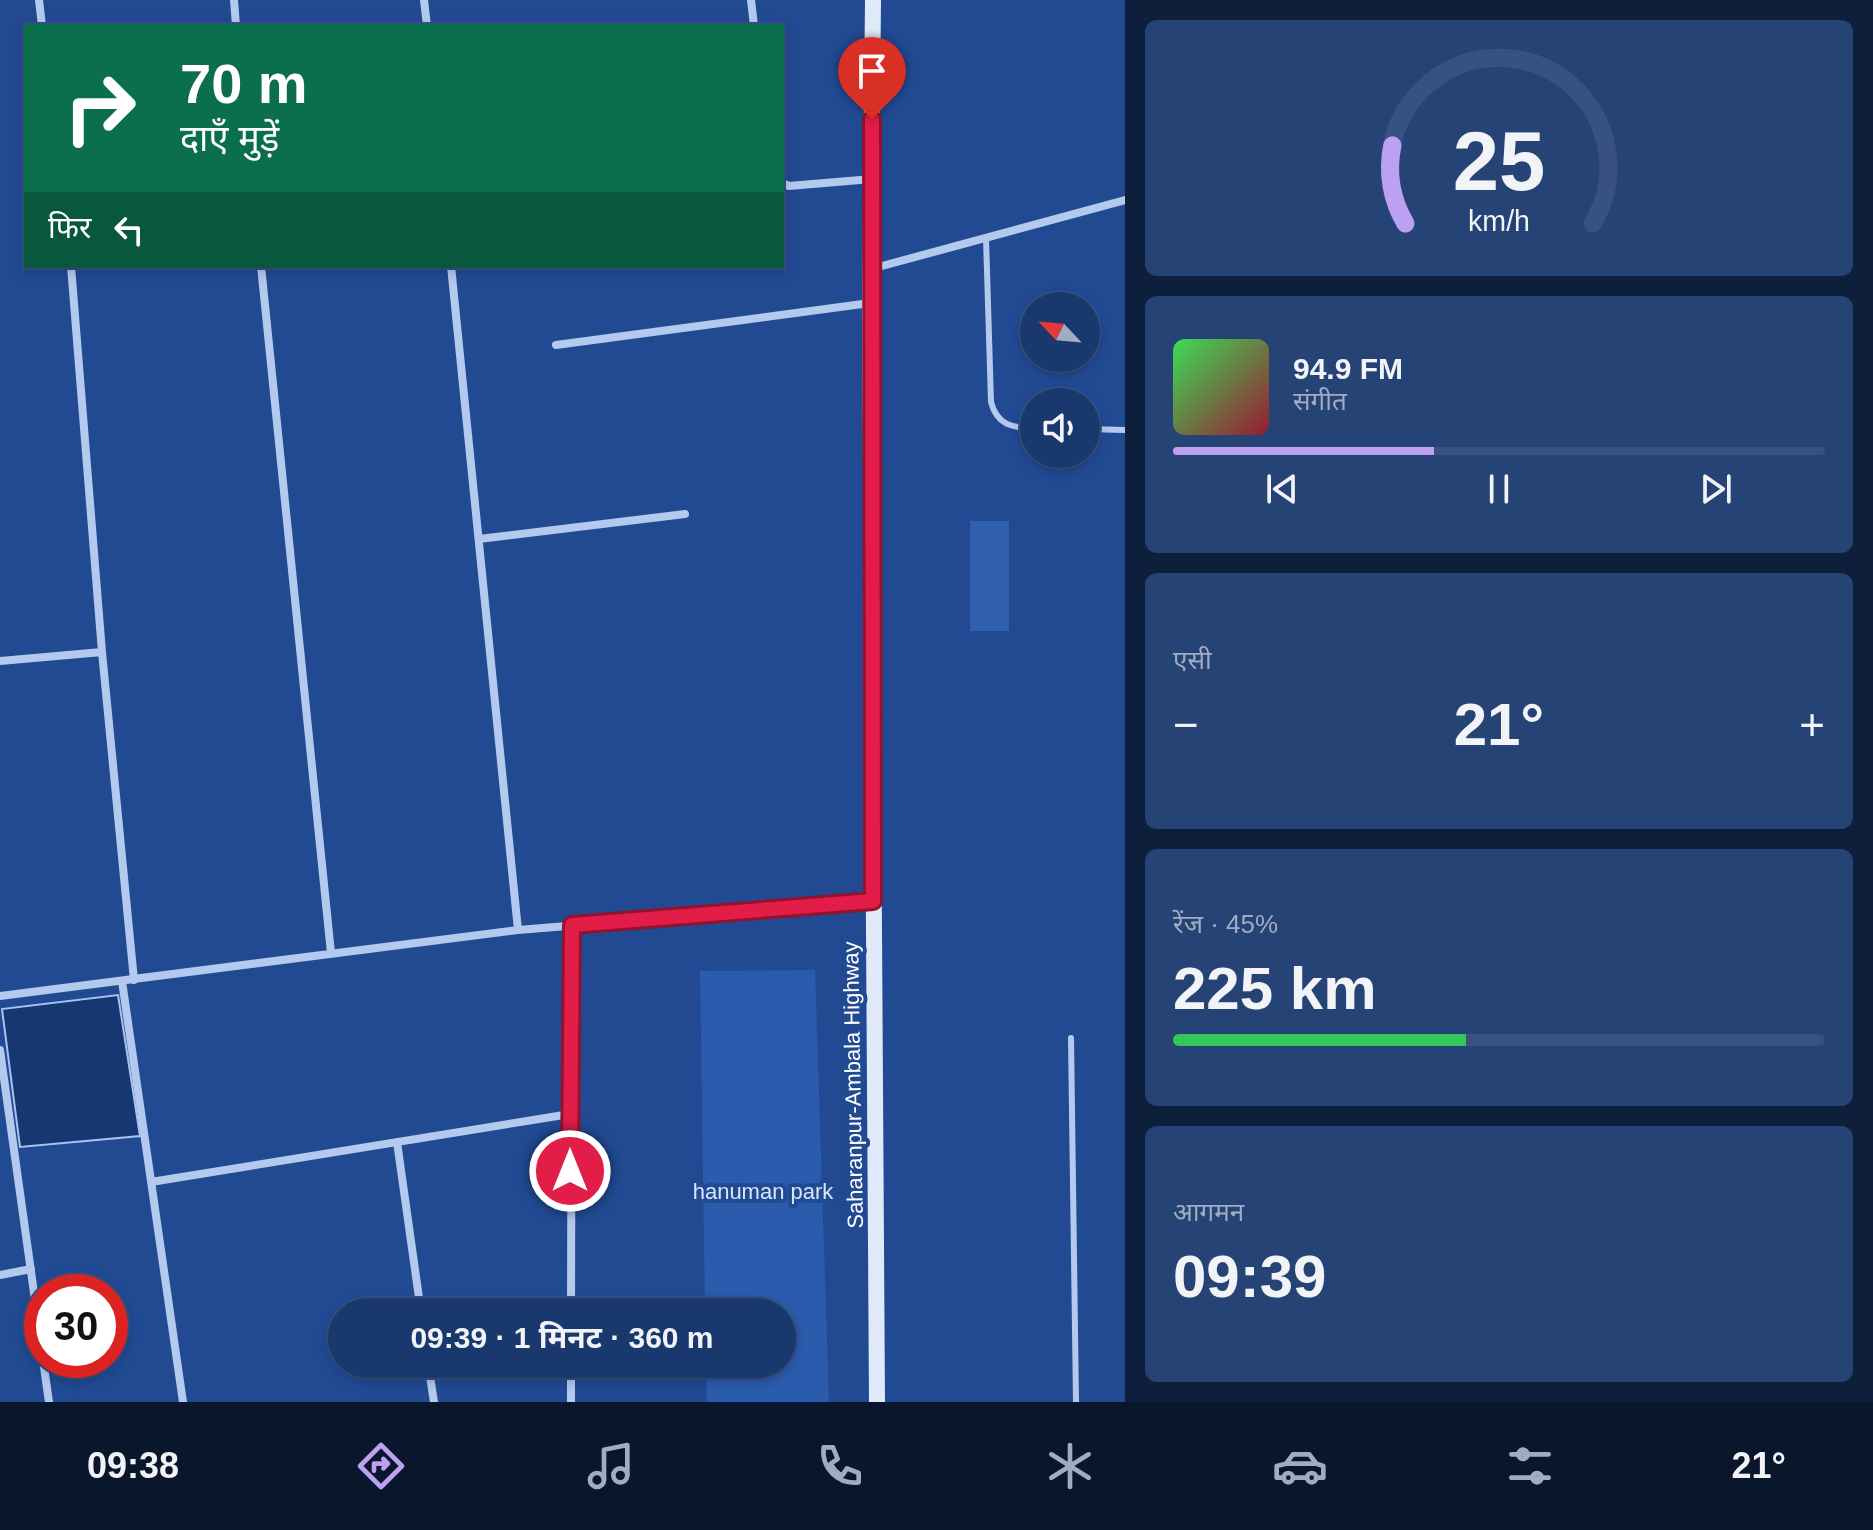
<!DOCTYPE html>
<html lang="hi">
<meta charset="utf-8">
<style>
body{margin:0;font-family:Arial,"Noto Sans Devanagari",sans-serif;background:#264376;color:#f1f3f6;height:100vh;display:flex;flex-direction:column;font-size:30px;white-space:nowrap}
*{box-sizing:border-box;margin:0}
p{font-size:26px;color:#9facc2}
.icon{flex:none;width:44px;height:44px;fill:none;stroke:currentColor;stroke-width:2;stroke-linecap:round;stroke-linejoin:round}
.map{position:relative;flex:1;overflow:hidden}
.sheet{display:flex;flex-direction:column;gap:20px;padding:20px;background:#0e1f3c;width:748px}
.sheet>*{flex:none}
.top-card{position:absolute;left:24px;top:24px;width:760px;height:244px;border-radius:0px;box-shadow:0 4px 12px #0003,0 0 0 2px #375281;background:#0b6e4f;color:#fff;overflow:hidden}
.needle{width:52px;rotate:296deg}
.fabs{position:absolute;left:1020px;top:292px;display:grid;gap:16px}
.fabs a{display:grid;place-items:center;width:80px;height:80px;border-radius:50%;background:#19386e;box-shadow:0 4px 12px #0003,0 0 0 2px #375281;font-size:40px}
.speed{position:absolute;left:24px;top:1274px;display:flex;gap:16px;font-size:40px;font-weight:700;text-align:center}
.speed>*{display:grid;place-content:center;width:104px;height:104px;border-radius:50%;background:#19386e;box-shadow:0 4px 12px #0003,0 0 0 2px #375281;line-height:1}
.speed .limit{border:12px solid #d22;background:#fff;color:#111}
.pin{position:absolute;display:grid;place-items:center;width:68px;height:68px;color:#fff;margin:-82px -34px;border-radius:50% 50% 50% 0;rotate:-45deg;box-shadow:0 0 8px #0007}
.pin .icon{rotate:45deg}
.me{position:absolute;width:88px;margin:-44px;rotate:0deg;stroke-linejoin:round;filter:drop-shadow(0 0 6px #0008)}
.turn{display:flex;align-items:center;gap:28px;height:168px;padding:0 24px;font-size:36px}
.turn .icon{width:104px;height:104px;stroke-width:2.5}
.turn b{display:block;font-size:56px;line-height:68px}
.then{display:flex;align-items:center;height:76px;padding:0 24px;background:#0003;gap:16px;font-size:30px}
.big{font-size:60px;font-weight:700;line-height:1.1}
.sheet .card{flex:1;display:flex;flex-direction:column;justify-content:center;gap:12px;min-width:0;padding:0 28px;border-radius:12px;background:#264376}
.sheet .dial{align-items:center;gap:0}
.dial svg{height:208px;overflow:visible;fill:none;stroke:#375281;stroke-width:7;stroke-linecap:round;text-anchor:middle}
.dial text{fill:#f1f3f6;stroke:none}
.song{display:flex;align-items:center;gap:24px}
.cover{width:96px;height:96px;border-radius:12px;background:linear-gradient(135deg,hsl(130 70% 55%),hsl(350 70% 35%))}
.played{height:8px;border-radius:4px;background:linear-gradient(90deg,#bca0f2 40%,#375281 40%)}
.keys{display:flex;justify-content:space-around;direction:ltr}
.heat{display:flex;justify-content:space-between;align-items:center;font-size:44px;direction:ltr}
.charge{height:12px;border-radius:6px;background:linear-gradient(90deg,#34c759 45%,#375281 0)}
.trip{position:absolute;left:328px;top:1298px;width:468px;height:80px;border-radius:40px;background:#19386e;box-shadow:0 4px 12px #0003,0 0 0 2px #375281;font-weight:700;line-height:80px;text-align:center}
.dock{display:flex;height:128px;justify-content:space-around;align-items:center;background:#0a162c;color:#9facc2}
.dock .icon{width:56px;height:56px}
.dock .on{color:#bca0f2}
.dock b{font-size:36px;color:#f1f3f6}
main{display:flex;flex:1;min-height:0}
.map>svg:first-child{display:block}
.green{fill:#2b5bac}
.water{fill:#173772;stroke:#a7c3ef;stroke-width:2}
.building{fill:#3160b0}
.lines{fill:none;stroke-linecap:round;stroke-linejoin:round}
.service{stroke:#b4c9ee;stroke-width:6}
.minor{stroke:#b4c9ee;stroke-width:8}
.secondary{stroke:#e0e9fa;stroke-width:16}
.route-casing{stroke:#92132f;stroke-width:20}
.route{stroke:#e11d48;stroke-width:14}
.labels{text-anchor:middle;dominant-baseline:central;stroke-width:8;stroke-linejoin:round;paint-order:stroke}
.street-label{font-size:22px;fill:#fff;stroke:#214a93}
.park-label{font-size:22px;fill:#d9e6fa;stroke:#214a93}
</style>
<main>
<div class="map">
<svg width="1125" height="1402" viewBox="0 0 1125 1402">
<rect width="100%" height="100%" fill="#214a93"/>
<path class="green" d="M815,970L829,1402H707L706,1364H782V1312H705L700,971Z"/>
<path class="water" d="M118,995L140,1136L20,1147L2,1009Z"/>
<path class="building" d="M970,521H1009V631H970Z"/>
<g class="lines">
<path class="service" d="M986,238L991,402C997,425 1012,428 1034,428
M1086,429L1125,430
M1071,1038L1076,1402"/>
<path class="minor" d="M39,0L42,26
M234,0L236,26
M424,0L427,26
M751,0L754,26
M782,183L789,186L872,179
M71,266L102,652L134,980
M261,266L331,953
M451,266L518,930
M871,269L1125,200
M556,345L870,303
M479,539L685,514
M0,661L102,652
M122,981L183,1402
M0,996L518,930L873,901
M0,1050L42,1350
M397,1142L421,1312
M151,1182L570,1114
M0,1275L31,1269
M571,1312L572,925
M43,1360L49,1402
M428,1364L434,1402
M571,1364V1402"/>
<path class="secondary" d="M873,0L870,302L877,1402"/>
</g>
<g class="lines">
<defs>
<path id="route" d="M570,1171L572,925L873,901L872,119"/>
</defs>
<use href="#route" class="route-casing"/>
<use href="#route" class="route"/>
</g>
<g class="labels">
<g class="street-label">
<text transform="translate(853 1085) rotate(-91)">Saharanpur-Ambala Highway</text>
</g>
<g class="park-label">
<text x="763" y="1191">hanuman park</text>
</g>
</g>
</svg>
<div class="fabs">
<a><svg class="needle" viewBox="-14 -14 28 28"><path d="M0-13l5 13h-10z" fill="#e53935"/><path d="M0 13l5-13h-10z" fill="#9facc2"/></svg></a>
<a><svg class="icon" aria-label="sound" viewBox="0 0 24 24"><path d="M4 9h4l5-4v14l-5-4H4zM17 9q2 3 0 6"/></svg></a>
</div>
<div class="speed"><div class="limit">30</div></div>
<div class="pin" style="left:872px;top:119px;background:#d93025"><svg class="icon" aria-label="arrive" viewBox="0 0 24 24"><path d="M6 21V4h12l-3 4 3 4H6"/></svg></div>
<svg class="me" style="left:570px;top:1171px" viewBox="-20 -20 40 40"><circle r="17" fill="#e11d48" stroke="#fff" stroke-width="3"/><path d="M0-11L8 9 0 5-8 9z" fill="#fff"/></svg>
<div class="trip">09:39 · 1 मिनट · 360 m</div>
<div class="top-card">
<div class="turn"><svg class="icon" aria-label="right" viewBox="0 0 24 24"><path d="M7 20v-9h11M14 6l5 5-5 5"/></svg><div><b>70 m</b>दाएँ मुड़ें</div></div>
<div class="then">फिर<svg class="icon" aria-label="left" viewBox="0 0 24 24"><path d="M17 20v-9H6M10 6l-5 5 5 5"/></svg></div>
</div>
</div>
<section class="sheet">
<div class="card dial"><svg viewBox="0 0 100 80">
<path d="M14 69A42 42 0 1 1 86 69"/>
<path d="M14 69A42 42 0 0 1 9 39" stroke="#bca0f2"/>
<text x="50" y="56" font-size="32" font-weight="700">25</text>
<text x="50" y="72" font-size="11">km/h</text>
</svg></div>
<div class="card">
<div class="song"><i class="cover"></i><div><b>94.9 FM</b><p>संगीत</p></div></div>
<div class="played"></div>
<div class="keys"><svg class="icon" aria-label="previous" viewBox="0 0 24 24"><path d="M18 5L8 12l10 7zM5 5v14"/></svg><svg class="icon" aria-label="pause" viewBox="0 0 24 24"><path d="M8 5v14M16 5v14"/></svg><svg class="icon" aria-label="next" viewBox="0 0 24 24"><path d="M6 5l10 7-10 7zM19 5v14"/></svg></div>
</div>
<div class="card"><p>एसी</p>
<div class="heat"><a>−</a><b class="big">21°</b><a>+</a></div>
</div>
<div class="card"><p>रेंज · 45%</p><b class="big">225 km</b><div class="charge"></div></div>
<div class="card"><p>आगमन</p><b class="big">09:39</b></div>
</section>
</main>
<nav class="dock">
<b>09:38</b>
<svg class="icon on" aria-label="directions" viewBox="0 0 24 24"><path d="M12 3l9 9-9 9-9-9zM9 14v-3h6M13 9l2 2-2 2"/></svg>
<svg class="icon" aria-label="music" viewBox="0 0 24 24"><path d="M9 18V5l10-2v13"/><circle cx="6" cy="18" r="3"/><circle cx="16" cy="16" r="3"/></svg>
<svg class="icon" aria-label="phone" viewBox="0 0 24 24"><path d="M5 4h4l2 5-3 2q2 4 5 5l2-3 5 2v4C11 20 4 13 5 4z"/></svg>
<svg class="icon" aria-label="climate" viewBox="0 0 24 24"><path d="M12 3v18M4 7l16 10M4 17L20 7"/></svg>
<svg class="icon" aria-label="car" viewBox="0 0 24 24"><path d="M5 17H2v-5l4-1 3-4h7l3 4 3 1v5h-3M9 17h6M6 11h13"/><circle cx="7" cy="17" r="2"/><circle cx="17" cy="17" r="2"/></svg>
<svg class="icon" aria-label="filters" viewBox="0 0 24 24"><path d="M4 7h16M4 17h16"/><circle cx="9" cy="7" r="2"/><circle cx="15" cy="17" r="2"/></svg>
<b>21°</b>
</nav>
